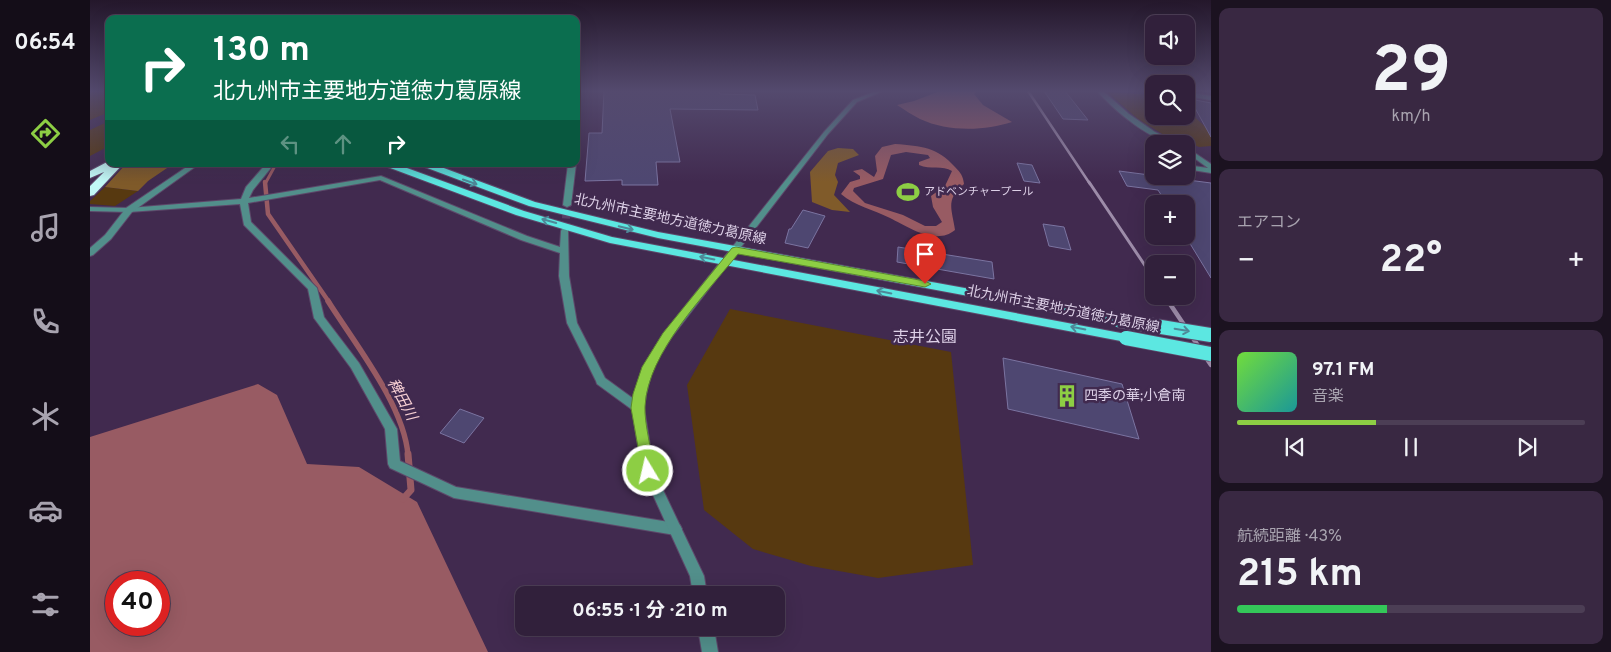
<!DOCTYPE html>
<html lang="ja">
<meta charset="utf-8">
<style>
body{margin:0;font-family:Overpass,"Noto Sans JP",sans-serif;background:#392842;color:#f1f3f6;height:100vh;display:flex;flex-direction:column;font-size:19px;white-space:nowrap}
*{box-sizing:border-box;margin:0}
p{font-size:16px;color:#a8a3af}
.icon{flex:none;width:28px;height:28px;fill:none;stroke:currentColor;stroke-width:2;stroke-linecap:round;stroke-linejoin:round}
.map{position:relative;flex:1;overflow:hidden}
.drawer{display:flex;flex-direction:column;gap:8px;padding:8px;background:#1b1220;width:400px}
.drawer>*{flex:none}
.banner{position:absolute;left:15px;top:15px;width:475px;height:152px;border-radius:10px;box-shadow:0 5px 20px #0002,0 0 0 1px #4c3e55;background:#0b6e4f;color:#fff;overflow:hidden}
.buttons{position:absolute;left:1055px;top:15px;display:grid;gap:10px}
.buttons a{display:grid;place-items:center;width:50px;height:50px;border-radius:10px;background:#31203b;box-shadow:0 5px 20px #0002,0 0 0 1px #4c3e55;font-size:25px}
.speed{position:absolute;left:15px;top:571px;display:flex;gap:10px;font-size:25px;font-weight:700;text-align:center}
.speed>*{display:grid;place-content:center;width:65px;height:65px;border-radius:50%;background:#31203b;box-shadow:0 5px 20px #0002,0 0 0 1px #4c3e55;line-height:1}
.speed .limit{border:8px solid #d22;background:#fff;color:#111}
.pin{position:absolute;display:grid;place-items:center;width:42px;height:42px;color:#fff;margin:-51px -21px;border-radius:50% 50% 50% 0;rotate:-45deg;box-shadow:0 0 5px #0007}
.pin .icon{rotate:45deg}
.me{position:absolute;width:55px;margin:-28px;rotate:351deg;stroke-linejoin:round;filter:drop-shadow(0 0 4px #0008)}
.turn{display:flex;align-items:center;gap:18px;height:105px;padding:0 25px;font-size:22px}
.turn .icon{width:65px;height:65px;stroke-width:2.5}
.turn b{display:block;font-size:35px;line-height:42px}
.lanes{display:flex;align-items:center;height:48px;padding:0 25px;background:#0003;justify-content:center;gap:25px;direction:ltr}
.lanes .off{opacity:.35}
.big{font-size:38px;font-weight:700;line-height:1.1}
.drawer .card{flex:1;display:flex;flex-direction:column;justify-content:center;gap:8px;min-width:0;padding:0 18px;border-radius:10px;background:#392842}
.drawer .dial{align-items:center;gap:0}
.dial b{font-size:65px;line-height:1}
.song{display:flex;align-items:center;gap:15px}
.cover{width:60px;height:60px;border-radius:8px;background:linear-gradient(135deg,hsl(100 70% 55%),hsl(180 70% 35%))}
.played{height:5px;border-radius:2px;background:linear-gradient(90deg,#8dce44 40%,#4c3e55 40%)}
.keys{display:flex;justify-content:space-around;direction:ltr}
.heat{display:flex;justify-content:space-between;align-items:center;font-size:28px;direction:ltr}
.charge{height:8px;border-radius:4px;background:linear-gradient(90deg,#34c759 43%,#4c3e55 0)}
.trip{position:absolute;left:425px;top:586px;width:270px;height:50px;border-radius:10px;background:#31203b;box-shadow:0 5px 20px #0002,0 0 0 1px #4c3e55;font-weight:700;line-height:50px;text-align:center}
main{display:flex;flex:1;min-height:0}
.menu{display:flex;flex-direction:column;width:90px;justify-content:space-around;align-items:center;background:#140d18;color:#a8a3af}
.menu .icon{width:35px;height:35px}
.menu .active{color:#8dce44}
.menu b{font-size:22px;color:#f1f3f6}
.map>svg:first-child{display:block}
.green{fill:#573910}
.forest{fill:#805b2a}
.water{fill:#985b63;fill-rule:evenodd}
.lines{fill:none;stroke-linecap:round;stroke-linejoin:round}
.stream-far3{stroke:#985b63;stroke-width:3}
.stream-far2{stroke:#985b63;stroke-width:4.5}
.stream-far1{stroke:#985b63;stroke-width:5.5}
.stream{stroke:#985b63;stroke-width:7}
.building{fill:#4e4771;stroke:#7b74a1}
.minor-tunnel{stroke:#584366;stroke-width:8;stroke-dasharray:8 4.5;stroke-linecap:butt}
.minor-casing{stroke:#5d486a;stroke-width:2}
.tertiary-casing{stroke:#5d486a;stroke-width:2}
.primary-casing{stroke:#5d486a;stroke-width:2}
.motorway-casing{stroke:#5d486a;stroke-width:2}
.minor{fill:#528f8b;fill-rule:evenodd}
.tertiary{fill:#528f8b;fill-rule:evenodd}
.primary{fill:#5ce7e1;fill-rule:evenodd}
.motorway{fill:#c2f9f6;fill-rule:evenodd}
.rail-far2{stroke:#9d8ca9;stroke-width:2.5}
.rail-far1{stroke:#9d8ca9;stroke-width:3}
.rail{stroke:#9d8ca9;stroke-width:4.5}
.primary-bridge-casing{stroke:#5d486a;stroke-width:16;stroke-linecap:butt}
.primary-bridge{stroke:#5ce7e1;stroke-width:14}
.oneway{stroke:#4e8898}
.route{fill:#8dce44;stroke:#5c862c}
.labels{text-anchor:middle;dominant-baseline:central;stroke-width:5;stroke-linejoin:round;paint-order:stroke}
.far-poi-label{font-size:11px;fill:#ddd0e7;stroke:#412a4f;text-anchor:start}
.street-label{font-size:14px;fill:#ddd0e7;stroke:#412a4f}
.poi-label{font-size:14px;fill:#ddd0e7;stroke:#412a4f;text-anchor:start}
.water-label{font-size:15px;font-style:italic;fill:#f7d0d4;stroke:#412a4f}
.quarter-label{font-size:16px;fill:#ddd0e7;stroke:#412a4f}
</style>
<main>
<nav class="menu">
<b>06:54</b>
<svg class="icon active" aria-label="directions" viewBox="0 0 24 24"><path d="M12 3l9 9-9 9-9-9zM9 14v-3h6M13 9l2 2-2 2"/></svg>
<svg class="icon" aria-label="music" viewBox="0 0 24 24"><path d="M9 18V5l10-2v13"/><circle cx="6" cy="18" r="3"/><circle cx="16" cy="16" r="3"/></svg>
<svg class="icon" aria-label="phone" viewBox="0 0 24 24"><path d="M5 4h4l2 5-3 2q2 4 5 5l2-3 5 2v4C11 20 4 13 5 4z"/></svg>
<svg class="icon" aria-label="climate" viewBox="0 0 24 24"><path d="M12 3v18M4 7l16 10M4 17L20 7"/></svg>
<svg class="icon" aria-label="car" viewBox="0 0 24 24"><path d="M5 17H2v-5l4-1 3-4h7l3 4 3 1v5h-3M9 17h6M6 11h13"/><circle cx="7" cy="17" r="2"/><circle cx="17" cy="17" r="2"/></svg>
<svg class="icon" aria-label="filters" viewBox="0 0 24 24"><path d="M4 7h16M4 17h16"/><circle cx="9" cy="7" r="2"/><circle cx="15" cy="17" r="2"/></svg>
</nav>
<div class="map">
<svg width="1121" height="652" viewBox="0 0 1121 652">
<rect width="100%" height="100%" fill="#412a4f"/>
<path class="green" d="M0,91H19V112L0,120Z
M1017,92L1064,95V116H1096V109L1121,132V146L1109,147L1088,138H1079L1048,119Z
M19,121V146L0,156V130Z
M15,187L48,191L25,206L0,204V201Z
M640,309L861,352L883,565L788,578L721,566L663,549L614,510L597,385Z"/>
<path class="forest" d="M748,148L763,149L769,155L748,163L745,175L748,182L744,195L760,212L742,210L722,202L720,172L738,151Z
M36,164H83L58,181L48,191L15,187Z"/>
<path class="water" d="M850,91H887L884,94L893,105L922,122C894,131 858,132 830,119C822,115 815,110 807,105L824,101Z
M805,144C832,146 847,147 865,167C871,173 873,176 874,184C855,200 862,209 865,230C846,246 818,227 800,218C784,210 765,206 751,194L760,182L770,179V176L763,171L772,169L784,177L787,171L785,156L792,147ZM816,152L838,155L840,158L829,162V165C840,170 853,165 862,171L855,186L841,196L843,207L852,222L846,226H835L813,215L775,203L763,191L764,188L793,179L801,155Z
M168,384L187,395L217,464L269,467L327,502L398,652H0V437ZM26,582H69V625H26Z"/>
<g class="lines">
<path class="stream-far3" d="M175,184L186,164"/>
<path class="stream-far2" d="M175,182L178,214L239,302"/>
<path class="stream-far1" d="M238,301C265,344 314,405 318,455"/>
<path class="stream" d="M313,499L321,490L318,454"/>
</g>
<path class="building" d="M514,91H629L630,94L665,95L668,110L580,109L590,162H566L568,185H532V180L495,181L499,133H512Z
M954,91H975L998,120L973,119Z
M1100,99L1121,103V137Z
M927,163L942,165L950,183L934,181Z
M1029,171L1121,183V278L1096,237V204H1077L1068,190L1037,186Z
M713,210L735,216L718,248L695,243L699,229H701Z
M953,224L974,227L981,250L959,246Z
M808,247L902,262L904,279L807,262Z
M913,358L1032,384L1049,439L918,409Z
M370,409L394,418L374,443L350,433Z"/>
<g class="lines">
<path class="minor-tunnel" d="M475,231L477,205"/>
<defs>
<path id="minor" d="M1007,91H1013L1039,114L1065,132L1090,144C1063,144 1025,111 1007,91Z
M1096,92L1121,96V100L1096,96Z
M1096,147L1121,164V173L1096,169V165L1118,168L1096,152Z
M1064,161V165L1061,164V162Z
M176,164H184L163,190L159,198L291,176L437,236L470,247L471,231L472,229H478L479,276L487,323L515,378L552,405L554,408L552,411L548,412L544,411L507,384L506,381L477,323L469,276L470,253L431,240L290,180L158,203L161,222L227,288L234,317L269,363L307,429L310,461L366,487L585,523L590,525L592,529L590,533L585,535L364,498L300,468L298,464L295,429L261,368L224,318L218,289L154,225L150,204L39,212L0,211V207L39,208L151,199L156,187Z
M478,164H486L481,205L477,207L473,205Z"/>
<path id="tertiary" d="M786,91H793L767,102L738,134L581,338L563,367L556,394L554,408L564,471L614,576L617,595H603L600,576L552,471L542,408L544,394L553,367L573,334L734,132L763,100Z
M101,164H109L42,212L21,239L3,255L0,256V248L15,235L36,208Z
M608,628H624L628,652H612Z"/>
<path id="primary" d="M294,164H306L434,211L522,237L1036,334L1042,338L1036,342L520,243L426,215L295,166Z
M331,164H343L445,202L568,232L1028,316L1034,320L1028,324L568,238L439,206L332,166Z"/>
<path id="motorway" d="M19,161V164H33L4,195L0,196V186L14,172L0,178V171Z"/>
</defs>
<use href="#minor" class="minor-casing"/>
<use href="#tertiary" class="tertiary-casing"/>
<use href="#primary" class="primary-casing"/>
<use href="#motorway" class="motorway-casing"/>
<use href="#minor" class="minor"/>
<use href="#tertiary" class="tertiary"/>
<use href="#primary" class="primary"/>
<use href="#motorway" class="motorway"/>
<path class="rail-far2" d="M938,91L1000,184"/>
<path class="rail-far1" d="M999,182L1064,279
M1075,296L1079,302"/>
<path class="rail" d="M1078,301L1121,365"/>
<defs>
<path id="primary-bridge" d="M1028,320L1121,335
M1036,338L1121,354"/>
</defs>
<use href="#primary-bridge" class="primary-bridge-casing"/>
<use href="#primary-bridge" class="primary-bridge"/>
</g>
<defs><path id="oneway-shaft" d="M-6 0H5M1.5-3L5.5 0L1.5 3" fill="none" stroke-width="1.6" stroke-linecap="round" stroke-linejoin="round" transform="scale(1.25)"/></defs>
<g class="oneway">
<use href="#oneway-shaft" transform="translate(380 182) rotate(19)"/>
<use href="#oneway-shaft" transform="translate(459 221) rotate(-164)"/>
<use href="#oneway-shaft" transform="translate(536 228) rotate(13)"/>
<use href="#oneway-shaft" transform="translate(617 258) rotate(-169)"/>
<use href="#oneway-shaft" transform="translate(794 292) rotate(-169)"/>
<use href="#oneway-shaft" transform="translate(988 328) rotate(-169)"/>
<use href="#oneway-shaft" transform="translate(1092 330) rotate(10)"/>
</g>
<linearGradient id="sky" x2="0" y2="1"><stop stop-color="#24172b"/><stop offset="0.5" stop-color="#544a6e"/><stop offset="1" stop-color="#544a6e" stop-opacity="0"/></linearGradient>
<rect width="1121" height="182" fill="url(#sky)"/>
<path class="route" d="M646,247L835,281L841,284L835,287L648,254C615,295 558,352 555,406C554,423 562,453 565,471L563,475L558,477L553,475L541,408L543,394L552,367L573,333L642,248Z"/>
<defs>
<symbol id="stadium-bare" viewBox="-9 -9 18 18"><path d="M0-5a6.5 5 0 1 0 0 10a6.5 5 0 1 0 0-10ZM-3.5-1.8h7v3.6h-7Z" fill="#8dce44" stroke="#412a4f" stroke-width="2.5" paint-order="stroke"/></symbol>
<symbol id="building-bare" viewBox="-9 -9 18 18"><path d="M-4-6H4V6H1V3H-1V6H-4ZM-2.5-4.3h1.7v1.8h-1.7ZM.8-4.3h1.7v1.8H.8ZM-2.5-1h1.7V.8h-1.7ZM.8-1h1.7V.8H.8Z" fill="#8dce44" stroke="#412a4f" stroke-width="2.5" paint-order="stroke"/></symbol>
</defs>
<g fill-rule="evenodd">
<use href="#stadium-bare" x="802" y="176" width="32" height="32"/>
<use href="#building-bare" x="961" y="380" width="32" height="32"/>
</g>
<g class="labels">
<g class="far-poi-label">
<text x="834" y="192">アドベンチャープール</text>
</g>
<g class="street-label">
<text transform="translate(580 220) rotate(12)">北九州市主要地方道徳力葛原線</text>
<text transform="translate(973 310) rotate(11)">北九州市主要地方道徳力葛原線</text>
</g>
<g class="poi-label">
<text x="994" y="396">四季の華;小倉南</text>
</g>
<g class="water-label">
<text transform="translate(311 400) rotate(62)">稗田川</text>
</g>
<g class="quarter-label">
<text x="835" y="338">志井公園</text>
</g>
</g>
</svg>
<div class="buttons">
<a><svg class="icon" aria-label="sound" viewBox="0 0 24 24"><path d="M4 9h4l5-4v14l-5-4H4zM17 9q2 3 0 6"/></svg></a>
<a><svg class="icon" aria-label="search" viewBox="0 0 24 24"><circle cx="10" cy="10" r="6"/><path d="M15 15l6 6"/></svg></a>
<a><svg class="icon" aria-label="layers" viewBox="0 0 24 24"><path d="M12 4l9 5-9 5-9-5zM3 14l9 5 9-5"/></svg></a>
<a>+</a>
<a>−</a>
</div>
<div class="speed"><div class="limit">40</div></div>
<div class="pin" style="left:835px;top:284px;background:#d93025"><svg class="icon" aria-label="arrive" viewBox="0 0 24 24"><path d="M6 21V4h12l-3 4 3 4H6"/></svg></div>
<svg class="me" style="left:558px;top:471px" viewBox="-20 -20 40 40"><circle r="17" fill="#8dce44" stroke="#fff" stroke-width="3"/><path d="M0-11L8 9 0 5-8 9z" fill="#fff"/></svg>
<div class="trip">06:55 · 1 分 · 210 m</div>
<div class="banner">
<div class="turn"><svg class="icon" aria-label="right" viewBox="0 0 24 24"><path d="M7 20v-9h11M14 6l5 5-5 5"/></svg><div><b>130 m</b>北九州市主要地方道徳力葛原線</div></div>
<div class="lanes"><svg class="icon off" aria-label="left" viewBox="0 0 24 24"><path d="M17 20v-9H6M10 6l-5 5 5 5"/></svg><svg class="icon off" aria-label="ahead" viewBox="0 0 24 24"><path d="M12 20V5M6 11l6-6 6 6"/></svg><svg class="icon" aria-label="right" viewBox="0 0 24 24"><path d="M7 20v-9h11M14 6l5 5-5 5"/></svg></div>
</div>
</div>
<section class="drawer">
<div class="card dial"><b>29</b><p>km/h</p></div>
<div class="card"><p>エアコン</p>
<div class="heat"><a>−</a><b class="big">22°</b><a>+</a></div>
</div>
<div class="card">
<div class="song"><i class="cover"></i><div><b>97.1 FM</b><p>音楽</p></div></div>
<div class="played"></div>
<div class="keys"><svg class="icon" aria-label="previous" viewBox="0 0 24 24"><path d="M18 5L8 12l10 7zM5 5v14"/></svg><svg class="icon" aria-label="pause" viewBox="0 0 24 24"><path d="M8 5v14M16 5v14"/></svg><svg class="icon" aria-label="next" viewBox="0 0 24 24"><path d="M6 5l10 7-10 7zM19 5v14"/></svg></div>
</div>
<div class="card"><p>航続距離 · 43%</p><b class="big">215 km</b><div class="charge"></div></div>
</section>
</main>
